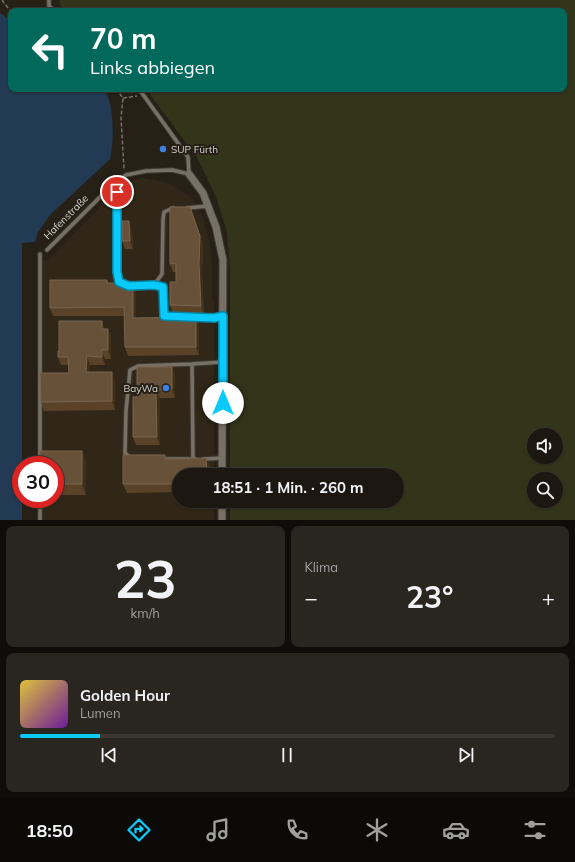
<!DOCTYPE html>
<html lang="de">
<meta charset="utf-8">
<style>
body{margin:0;font-family:Mulish,sans-serif;background:#29251f;color:#f1f3f6;height:100vh;display:flex;flex-direction:column;font-size:15px;white-space:nowrap}
*{box-sizing:border-box;margin:0}
p{font-size:13px;color:#a0a09f}
.icon{flex:none;width:22px;height:22px;fill:none;stroke:currentColor;stroke-width:2;stroke-linecap:round;stroke-linejoin:round}
.map{position:relative;height:520px;overflow:hidden}
.details{display:flex;flex-direction:column;gap:6px;padding:6px;background:#0f0d09;flex:1}
.details>*{flex:none}
.banner{position:absolute;left:8px;top:8px;width:559px;height:84px;border-radius:8px;box-shadow:0 1px 3px #0004,0 0 0 1px #3a3731;background:#00695c;color:#fff;overflow:hidden}
.fabs{position:absolute;left:527px;top:428px;display:grid;gap:8px}
.fabs a{display:grid;place-items:center;width:36px;height:36px;border-radius:50%;background:#1c1811;box-shadow:0 1px 3px #0004,0 0 0 1px #3a3731;font-size:20px}
.speed{position:absolute;left:12px;top:456px;display:flex;gap:8px;font-size:20px;font-weight:700;text-align:center}
.speed>*{display:grid;place-content:center;width:52px;height:52px;border-radius:50%;background:#1c1811;box-shadow:0 1px 3px #0004,0 0 0 1px #3a3731;line-height:1}
.speed .limit{border:6px solid #d22;background:#fff;color:#111}
.pin{position:absolute;display:grid;place-items:center;width:34px;height:34px;color:#fff;margin:-17px;border:2px solid #fff;border-radius:50%;box-shadow:0 1px 4px #0007}
.me{position:absolute;width:44px;margin:-22px;rotate:0deg;stroke-linejoin:round;filter:drop-shadow(0 0 3px #0008)}
.turn{display:flex;align-items:center;gap:14px;height:84px;padding:0 16px;font-size:18px}
.turn .icon{width:52px;height:52px;stroke-width:2.5}
.turn b{display:block;font-size:28px;line-height:34px}
.big{font-size:30px;font-weight:700;line-height:1.1}
.details .tile{flex:1;display:flex;flex-direction:column;justify-content:center;gap:6px;min-width:0;padding:0 14px;border-radius:8px;background:#29251f}
.details .dial{align-items:center;gap:0}
.dial b{font-size:52px;line-height:1}
.song{display:flex;align-items:center;gap:12px}
.cover{width:48px;height:48px;border-radius:6px;background:linear-gradient(135deg,hsl(50 70% 55%),hsl(280 70% 35%))}
.played{height:4px;border-radius:2px;background:linear-gradient(90deg,#09cafa 15%,#3a3731 15%)}
.keys{display:flex;justify-content:space-around;direction:ltr}
.heat{display:flex;justify-content:space-between;align-items:center;font-size:22px;direction:ltr}
.details .tiles{flex:1;display:grid;gap:6px;grid-template-columns:1fr 1fr}
.tile:last-child{grid-column:span 2}
.trip{position:absolute;left:172px;top:468px;width:232px;height:40px;border-radius:20px;background:#1c1811;box-shadow:0 1px 3px #0004,0 0 0 1px #3a3731;font-weight:700;line-height:40px;text-align:center}
.tabs{display:flex;height:64px;justify-content:space-around;align-items:center;background:#0b0a07;color:#a0a09f}
.tabs .icon{width:28px;height:28px}
.tabs .on{color:#09cafa}
.tabs b{font-size:18px;color:#f1f3f6}
.map>svg:first-child{display:block}
.built{fill:#302718}
.green{fill:#32351a;fill-rule:evenodd}
.water{fill:#223a54}
.lines{fill:none;stroke-linecap:round;stroke-linejoin:round}
.service-casing{stroke:#3f3a33;stroke-width:5.5}
.minor-casing{stroke:#3f3a33;stroke-width:9}
.path{stroke:#757068;stroke-width:1.5;stroke-dasharray:4 2;stroke-linecap:butt}
.service{stroke:#777064;stroke-width:3.5}
.minor{stroke:#777064;stroke-width:7}
.wall{fill:#594227}
.shaded-wall{fill:#3f2e19}
.building{fill:#675139;stroke:#786550}
.route-casing{stroke:#0683a2;stroke-width:10}
.route{stroke:#09cafa;stroke-width:7}
.shop-dot{fill:#3f7fe0;stroke:#262017;stroke-width:1.5}
.labels{text-anchor:middle;dominant-baseline:central;stroke-width:4;stroke-linejoin:round;paint-order:stroke}
.poi-label{font-size:10px;fill:#d5d1cb;stroke:#262017;text-anchor:start}
.street-label{font-size:10px;fill:#d5d1cb;stroke:#262017}
</style>
<div class="map">
<svg width="575" height="520" viewBox="0 0 575 520">
<rect width="100%" height="100%" fill="#262017"/>
<path class="built" d="M143,178L168,183L191,197L196,204L203,219L208,235L212,261V301H214V475H179V501H214V520H43V499H55V465H43V261L49,260L123,183Z"/>
<path class="green" d="M60,0H575V520H230V501H397V475H230V270L227,232L216,197L198,159L146,89H564V11H64L60,5ZM534,435H556V457H534ZM534,479H556V501H534Z"/>
<path class="water" d="M0,13L11,21V89H103C115,100 114,144 110,159L50,215L38,232L35,242L22,243V465H21V499H22V520H0Z"/>
<g class="lines">
<defs>
<path id="service" d="M49,0V6L55,11
M116,182L117,272L119,282L129,286L154,285L162,274L163,220L164,212L173,208
M187,208L208,206
M47,250L110,187L126,175L146,171L172,170L189,174L188,157L139,89
M40,254V465
M154,285L163,287L164,316L214,318L223,316
M130,457L125,453L126,411L130,370L138,366L192,364
M164,459H193
M195,459H193L192,364L223,362
M204,459L222,458
M40,499V520"/>
<path id="minor" d="M189,174L203,193L216,227L223,260L222,475
M222,520V501"/>
</defs>
<use href="#service" class="service-casing"/>
<use href="#minor" class="minor-casing"/>
<path class="path" d="M2,0L11,12
M116,89L123,98L121,118L124,169
M123,98L137,96"/>
<use href="#service" class="service"/>
<use href="#minor" class="minor"/>
</g>
<path class="wall" d="M190,207L203,245L202,272L204,314L173,313L170,305L176,282V272H173L170,264Z
M132,230L133,249H125L122,241Z
M107,280L108,283H133L136,291V318L196,317L199,326V355L128,356L125,347V316H53L50,308Z
M102,321L104,329H108L111,337V359H105V365H90V372L115,381V410L44,411L41,402L69,373V365H61L58,357L59,351Z
M172,367L175,375V398H160V445H136L133,437L137,397Z
M82,451L86,462V495H55V465Z
M165,455L167,459L206,458L210,467V475H179V492L127,493L123,484Z"/>
<path class="shaded-wall" d="M190,207L203,245L202,272L204,314L201,306Z
M129,221L132,230L133,249L130,241Z
M133,283L136,291V327L133,318Z
M196,317L199,326V355L196,347Z
M102,321L105,329H102Z
M108,329L111,337V359L108,350Z
M102,350L105,359V365L102,357Z
M87,356L90,365V381L86,372Z
M172,367L175,375V398L172,389Z
M112,372L115,381V410L112,401Z
M156,390L160,398V445L157,437Z
M82,451L86,462V495L82,484Z
M206,458L210,467V475H207Z"/>
<path class="building" d="M170,207H190L200,236L199,264L201,306L170,305V282H176V263L170,264Z
M122,221H129L130,241H122Z
M50,280H107V283H133V318L196,317V347H125L124,307L50,308Z
M59,321H102V329H108V350H102V357L87,356L86,372H112V401L41,402L40,373H69L68,357H58V351H59Z
M137,367H172V389L156,390L157,437H133V397H137Z
M40,451H82V484H55V465H40Z
M123,455H165V459L206,458L207,475H179V484H123Z"/>
<g class="lines">
<defs>
<path id="route" d="M117,192V272L119,282L129,286L154,285L163,287L164,316L214,318L223,316V403"/>
</defs>
<use href="#route" class="route-casing"/>
<use href="#route" class="route"/>
</g>
<g class="shop-dot">
<circle cx="163" cy="149" r="4"/>
<circle cx="166" cy="388" r="4"/>
</g>
<g class="labels">
<g class="poi-label">
<text x="171" y="149">SUP Fürth</text>
<text x="158" y="388" text-anchor="end">BayWa</text>
</g>
<g class="street-label">
<text transform="translate(66 217) rotate(-45)">Hafenstraße</text>
</g>
</g>
</svg>
<div class="fabs">
<a><svg class="icon" aria-label="sound" viewBox="0 0 24 24"><path d="M4 9h4l5-4v14l-5-4H4zM17 9q2 3 0 6"/></svg></a>
<a><svg class="icon" aria-label="search" viewBox="0 0 24 24"><circle cx="10" cy="10" r="6"/><path d="M15 15l6 6"/></svg></a>
</div>
<div class="speed"><div class="limit">30</div></div>
<div class="pin" style="left:117px;top:192px;background:#d93025"><svg class="icon" aria-label="arrive" viewBox="0 0 24 24"><path d="M6 21V4h12l-3 4 3 4H6"/></svg></div>
<svg class="me" style="left:223px;top:403px" viewBox="-20 -20 40 40"><circle r="19" fill="#fff"/><path d="M0-13L10 11 0 6-10 11z" fill="#09cafa"/></svg>
<div class="trip">18:51 · 1 Min. · 260 m</div>
<div class="banner">
<div class="turn"><svg class="icon" aria-label="left" viewBox="0 0 24 24"><path d="M17 20v-9H6M10 6l-5 5 5 5"/></svg><div><b>70 m</b>Links abbiegen</div></div>
</div>
</div>
<section class="details">
<div class="tiles">
<div class="tile dial"><b>23</b><p>km/h</p></div>
<div class="tile"><p>Klima</p>
<div class="heat"><a>−</a><b class="big">23°</b><a>+</a></div>
</div>
<div class="tile">
<div class="song"><i class="cover"></i><div><b>Golden Hour</b><p>Lumen</p></div></div>
<div class="played"></div>
<div class="keys"><svg class="icon" aria-label="previous" viewBox="0 0 24 24"><path d="M18 5L8 12l10 7zM5 5v14"/></svg><svg class="icon" aria-label="pause" viewBox="0 0 24 24"><path d="M8 5v14M16 5v14"/></svg><svg class="icon" aria-label="next" viewBox="0 0 24 24"><path d="M6 5l10 7-10 7zM19 5v14"/></svg></div>
</div>
</div>
</section>
<nav class="tabs">
<b>18:50</b>
<svg class="icon on" aria-label="directions" viewBox="0 0 24 24"><path d="M12 3l9 9-9 9-9-9zM9 14v-3h6M13 9l2 2-2 2"/></svg>
<svg class="icon" aria-label="music" viewBox="0 0 24 24"><path d="M9 18V5l10-2v13"/><circle cx="6" cy="18" r="3"/><circle cx="16" cy="16" r="3"/></svg>
<svg class="icon" aria-label="phone" viewBox="0 0 24 24"><path d="M5 4h4l2 5-3 2q2 4 5 5l2-3 5 2v4C11 20 4 13 5 4z"/></svg>
<svg class="icon" aria-label="climate" viewBox="0 0 24 24"><path d="M12 3v18M4 7l16 10M4 17L20 7"/></svg>
<svg class="icon" aria-label="car" viewBox="0 0 24 24"><path d="M5 17H2v-5l4-1 3-4h7l3 4 3 1v5h-3M9 17h6M6 11h13"/><circle cx="7" cy="17" r="2"/><circle cx="17" cy="17" r="2"/></svg>
<svg class="icon" aria-label="filters" viewBox="0 0 24 24"><path d="M4 7h16M4 17h16"/><circle cx="9" cy="7" r="2"/><circle cx="15" cy="17" r="2"/></svg>
</nav>
